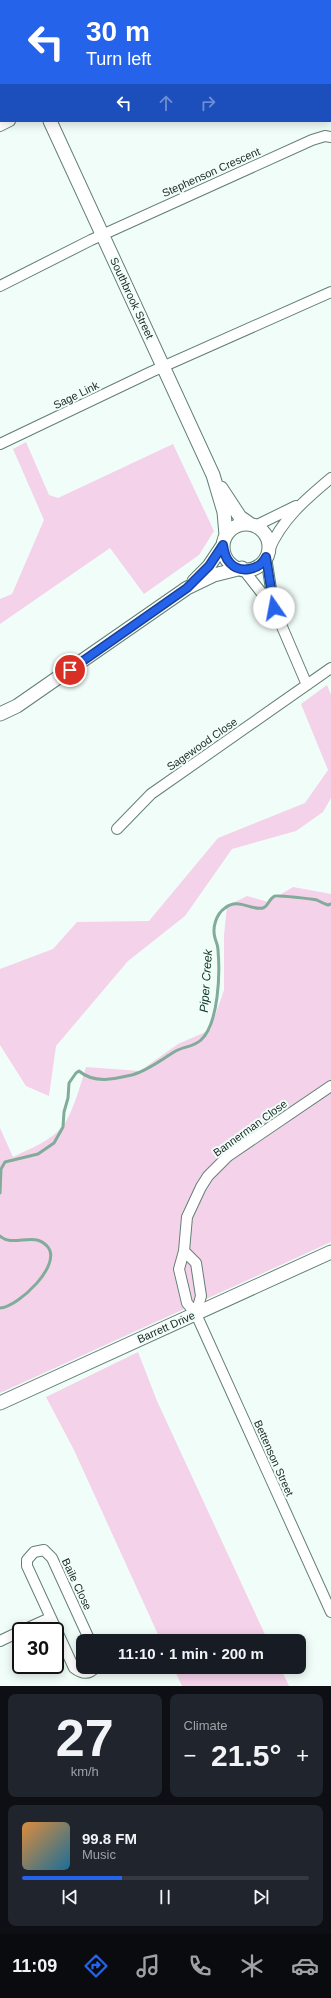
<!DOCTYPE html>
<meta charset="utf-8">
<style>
body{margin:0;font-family:Arial,sans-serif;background:#20242c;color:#f1f3f6;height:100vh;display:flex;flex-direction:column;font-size:15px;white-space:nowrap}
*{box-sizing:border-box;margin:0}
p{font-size:13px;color:#9ea1a6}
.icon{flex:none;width:22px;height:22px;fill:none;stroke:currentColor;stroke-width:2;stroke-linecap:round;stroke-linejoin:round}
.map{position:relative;height:1686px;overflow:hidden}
.panel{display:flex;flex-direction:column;gap:8px;padding:8px;background:#0d0f14;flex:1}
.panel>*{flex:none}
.banner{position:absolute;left:0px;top:0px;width:331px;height:122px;box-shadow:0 2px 10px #0003;background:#2563eb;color:#fff;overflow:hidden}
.speed{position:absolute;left:12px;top:1622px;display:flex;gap:8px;font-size:20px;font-weight:700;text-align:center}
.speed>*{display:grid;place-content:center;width:52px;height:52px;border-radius:50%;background:#171b24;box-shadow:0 2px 10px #0003;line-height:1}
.speed .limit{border:2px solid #111;border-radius:6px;background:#fff;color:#111}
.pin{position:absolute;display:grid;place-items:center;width:34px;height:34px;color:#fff;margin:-17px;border:2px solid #fff;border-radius:50%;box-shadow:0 1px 4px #0007}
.me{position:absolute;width:44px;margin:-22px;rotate:348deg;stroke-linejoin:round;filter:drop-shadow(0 0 3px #0008)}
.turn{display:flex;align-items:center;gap:14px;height:84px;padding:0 20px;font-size:18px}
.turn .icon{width:52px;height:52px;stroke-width:2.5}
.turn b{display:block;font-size:28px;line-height:34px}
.lanes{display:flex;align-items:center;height:38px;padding:0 20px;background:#0003;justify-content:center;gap:20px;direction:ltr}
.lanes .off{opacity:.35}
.big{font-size:30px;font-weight:600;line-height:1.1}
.panel .widget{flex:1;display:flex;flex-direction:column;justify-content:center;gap:6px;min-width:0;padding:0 14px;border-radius:8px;background:#20242c}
.panel .dial{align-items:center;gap:0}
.dial b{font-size:52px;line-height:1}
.song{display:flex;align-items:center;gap:12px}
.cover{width:48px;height:48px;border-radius:6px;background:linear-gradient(135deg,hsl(30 70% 55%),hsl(200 70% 35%))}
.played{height:4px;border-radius:2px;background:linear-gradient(90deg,#2563eb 35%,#363941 35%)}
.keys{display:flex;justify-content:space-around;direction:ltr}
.heat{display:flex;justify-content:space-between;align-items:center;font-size:22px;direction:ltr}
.panel .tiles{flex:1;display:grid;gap:8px;grid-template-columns:1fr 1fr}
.widget:last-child{grid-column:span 2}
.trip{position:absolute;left:76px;top:1634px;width:230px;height:40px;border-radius:8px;background:#171b24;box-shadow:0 2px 10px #0003;font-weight:600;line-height:40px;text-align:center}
.tabs{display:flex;height:64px;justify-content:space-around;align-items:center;background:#090b0e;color:#9ea1a6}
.tabs .icon{width:28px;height:28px}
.tabs .selected{color:#2563eb}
.tabs b{font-size:18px;color:#f1f3f6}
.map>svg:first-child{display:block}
.green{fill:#f4d2ea}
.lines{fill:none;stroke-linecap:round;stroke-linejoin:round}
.stream{stroke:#80ac99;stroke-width:3}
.minor-casing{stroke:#638073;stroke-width:12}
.tertiary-casing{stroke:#638073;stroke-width:15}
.minor{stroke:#fff;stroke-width:10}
.tertiary{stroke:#fff;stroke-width:13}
.route-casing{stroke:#184099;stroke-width:10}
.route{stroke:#2563eb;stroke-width:7}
.labels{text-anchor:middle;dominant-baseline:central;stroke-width:4;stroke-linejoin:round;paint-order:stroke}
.street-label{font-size:11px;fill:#202c27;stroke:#f1fdf8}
.water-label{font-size:12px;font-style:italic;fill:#0d3427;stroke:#f1fdf8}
</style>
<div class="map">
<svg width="331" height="1686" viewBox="0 0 331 1686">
<rect width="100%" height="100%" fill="#f1fdf8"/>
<path class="green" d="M26,442L49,495L58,498L173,444L214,531L199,555L144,594L110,548L0,624V599L12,594L44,520L13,449Z
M327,685L331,695V798L323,812L296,831L232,849L185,916L128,961L56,1046L49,1096L26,1086L0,1045V969L53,949L77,922L149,921L218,838L305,803L328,770L301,704Z
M293,887L331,894V1242L0,1393V1128L13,1157C29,1149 49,1142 61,1128C72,1117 81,1083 86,1067L140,1071L178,1044L210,1030L224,990V936L227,906L247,896L268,902Z
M138,1352L157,1401L268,1641H161L74,1450L46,1397Z
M173,1667H280L289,1686H182Z"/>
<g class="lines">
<path class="stream" d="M0,1193L1,1169L5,1162L38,1154L54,1143L63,1127L64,1112L68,1098L69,1083L76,1073L79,1071C94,1084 115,1079 132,1075C147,1071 161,1060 174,1052C183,1046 192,1048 201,1040C219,1023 220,973 218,950C218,945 216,942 215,938C212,928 216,914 225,908C238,897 251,911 263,908C268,907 269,898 275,896C277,895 313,899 317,900C321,902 324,904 328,905L331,904
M0,1236C13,1248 34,1231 47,1246C64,1264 18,1307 0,1308"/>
<defs>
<path id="minor" d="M267,1L269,0
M0,126L10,121
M0,286L91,240L312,140L325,136L331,137
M0,444L151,372L331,292
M255,526L296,506
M269,550C282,519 306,499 331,478
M266,557L274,608L307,685
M243,569L271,605
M117,829L151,794L331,668
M331,1086L228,1156L208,1176L201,1187L187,1217L184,1251L179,1269L187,1303L196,1314L331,1612
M184,1251L196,1263L201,1296L196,1314
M21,1631L50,1618
M0,1641L21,1631
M90,1641L52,1558L44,1550L34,1552L27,1560V1566L74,1668C82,1674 89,1675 96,1667"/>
<path id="tertiary" d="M6,0V1
M0,32L1,35
M50,121L213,475L224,512L226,535
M221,488L240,517L250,524
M223 547a23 23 0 1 1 46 0a23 23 0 1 1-46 0Z
M194,581L209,566L223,545
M0,714L17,706L187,588L214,575L242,568
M0,1403L331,1252"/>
</defs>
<use href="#minor" class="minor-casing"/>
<use href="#tertiary" class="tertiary-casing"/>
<use href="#minor" class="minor"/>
<use href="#tertiary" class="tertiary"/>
</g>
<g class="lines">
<defs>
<path id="route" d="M70,670L187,588L209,566L223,545C224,552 225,558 230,563C240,574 260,570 266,557L274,608"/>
</defs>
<use href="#route" class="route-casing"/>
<use href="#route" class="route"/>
</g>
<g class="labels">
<g class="street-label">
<text transform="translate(211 172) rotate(-24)">Stephenson Crescent</text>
<text transform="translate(132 298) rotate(65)">Southbrook Street</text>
<text transform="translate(76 395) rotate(-26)">Sage Link</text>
<text transform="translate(202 744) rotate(-35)">Sagewood Close</text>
<text transform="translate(250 1128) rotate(-36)">Bannerman Close</text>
<text transform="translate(166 1327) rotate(-24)">Barrett Drive</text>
<text transform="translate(274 1458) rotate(66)">Bettenson Street</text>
<text transform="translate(77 1584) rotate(65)">Baile Close</text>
</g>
<g class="water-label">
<text transform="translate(206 981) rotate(-86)">Piper Creek</text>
</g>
</g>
</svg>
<div class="speed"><div class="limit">30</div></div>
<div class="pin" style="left:70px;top:670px;background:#d93025"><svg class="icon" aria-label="arrive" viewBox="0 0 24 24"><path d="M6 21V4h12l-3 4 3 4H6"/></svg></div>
<svg class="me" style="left:274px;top:608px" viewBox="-20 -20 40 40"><circle r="19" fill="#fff"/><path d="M0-13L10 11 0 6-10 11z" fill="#2563eb"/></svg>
<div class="trip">11:10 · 1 min · 200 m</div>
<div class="banner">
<div class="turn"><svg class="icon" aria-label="left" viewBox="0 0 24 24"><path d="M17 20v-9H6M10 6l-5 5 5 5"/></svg><div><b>30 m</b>Turn left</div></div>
<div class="lanes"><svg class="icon" aria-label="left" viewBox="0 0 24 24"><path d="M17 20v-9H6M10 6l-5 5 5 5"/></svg><svg class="icon off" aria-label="ahead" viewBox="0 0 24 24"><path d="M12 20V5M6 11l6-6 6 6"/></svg><svg class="icon off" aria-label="right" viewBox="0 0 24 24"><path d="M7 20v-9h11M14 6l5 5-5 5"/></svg></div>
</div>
</div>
<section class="panel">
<div class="tiles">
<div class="widget dial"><b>27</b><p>km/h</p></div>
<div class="widget"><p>Climate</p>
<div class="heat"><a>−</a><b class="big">21.5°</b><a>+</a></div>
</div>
<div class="widget">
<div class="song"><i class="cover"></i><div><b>99.8 FM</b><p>Music</p></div></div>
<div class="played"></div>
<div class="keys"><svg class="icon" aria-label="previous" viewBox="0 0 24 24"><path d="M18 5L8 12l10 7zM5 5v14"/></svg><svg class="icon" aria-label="pause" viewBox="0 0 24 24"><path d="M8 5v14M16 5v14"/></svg><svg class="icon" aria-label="next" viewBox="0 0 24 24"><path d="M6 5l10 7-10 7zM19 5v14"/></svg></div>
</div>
</div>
</section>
<nav class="tabs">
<b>11:09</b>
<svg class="icon selected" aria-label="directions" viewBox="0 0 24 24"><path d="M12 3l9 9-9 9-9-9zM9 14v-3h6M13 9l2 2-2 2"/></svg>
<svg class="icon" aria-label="music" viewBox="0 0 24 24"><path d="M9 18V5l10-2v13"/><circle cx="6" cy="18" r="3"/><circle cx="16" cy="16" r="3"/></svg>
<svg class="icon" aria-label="phone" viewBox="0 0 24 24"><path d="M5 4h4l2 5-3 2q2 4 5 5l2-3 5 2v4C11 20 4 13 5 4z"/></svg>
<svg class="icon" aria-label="climate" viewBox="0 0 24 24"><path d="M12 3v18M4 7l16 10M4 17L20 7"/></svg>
<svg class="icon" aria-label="car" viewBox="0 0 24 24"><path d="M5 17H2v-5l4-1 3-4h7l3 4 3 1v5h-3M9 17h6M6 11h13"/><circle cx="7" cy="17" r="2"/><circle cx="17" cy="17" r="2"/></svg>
</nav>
